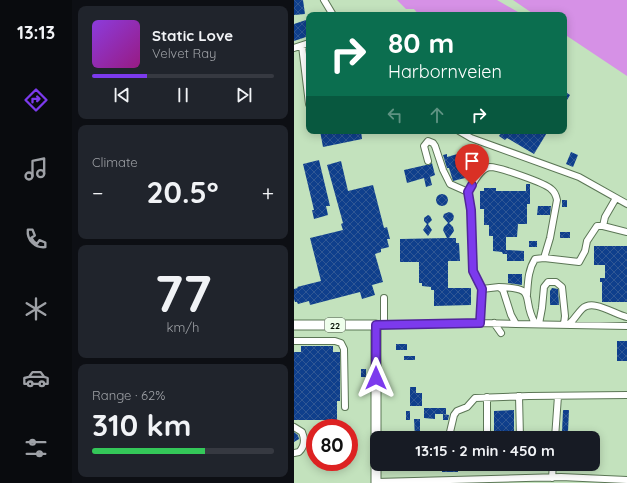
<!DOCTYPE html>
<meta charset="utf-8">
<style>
body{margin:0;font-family:Quicksand,sans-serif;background:#20242c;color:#f1f3f6;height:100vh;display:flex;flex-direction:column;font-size:15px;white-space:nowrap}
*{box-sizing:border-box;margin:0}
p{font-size:13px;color:#9ea1a6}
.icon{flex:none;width:22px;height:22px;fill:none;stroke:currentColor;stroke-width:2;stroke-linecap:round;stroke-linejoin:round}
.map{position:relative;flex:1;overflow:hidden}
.sheet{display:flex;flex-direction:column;gap:6px;padding:6px;background:#0d0f14;width:222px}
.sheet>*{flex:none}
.guide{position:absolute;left:12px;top:12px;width:261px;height:122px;border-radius:8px;box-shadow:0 2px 10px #0003;background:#0b6e4f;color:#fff;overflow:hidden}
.speed{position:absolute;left:12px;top:419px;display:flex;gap:8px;font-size:20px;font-weight:700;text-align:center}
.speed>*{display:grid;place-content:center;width:52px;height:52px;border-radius:50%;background:#171b24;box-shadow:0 2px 10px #0003;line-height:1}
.speed .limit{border:6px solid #d22;background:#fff;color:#111}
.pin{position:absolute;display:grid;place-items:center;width:34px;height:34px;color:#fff;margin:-41px -17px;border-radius:50% 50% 50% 0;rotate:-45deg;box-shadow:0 0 4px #0007}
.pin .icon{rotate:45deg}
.me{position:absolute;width:44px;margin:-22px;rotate:0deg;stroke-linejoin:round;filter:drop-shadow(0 0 3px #0008)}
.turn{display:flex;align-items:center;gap:14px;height:84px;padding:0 16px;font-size:18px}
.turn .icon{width:52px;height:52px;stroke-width:2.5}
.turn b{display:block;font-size:28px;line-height:34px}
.lanes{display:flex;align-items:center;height:38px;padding:0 16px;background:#0003;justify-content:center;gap:20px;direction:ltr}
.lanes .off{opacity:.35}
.big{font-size:30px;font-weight:700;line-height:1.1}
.sheet .widget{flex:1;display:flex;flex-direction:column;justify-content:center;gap:6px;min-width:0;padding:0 14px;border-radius:8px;background:#20242c}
.sheet .dial{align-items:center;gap:0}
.dial b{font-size:52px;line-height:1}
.song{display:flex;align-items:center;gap:12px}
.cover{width:48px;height:48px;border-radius:6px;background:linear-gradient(135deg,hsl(270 70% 55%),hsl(310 70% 35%))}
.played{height:4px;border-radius:2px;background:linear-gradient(90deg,#7c3aed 30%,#363941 30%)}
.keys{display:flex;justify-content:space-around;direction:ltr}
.heat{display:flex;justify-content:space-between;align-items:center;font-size:22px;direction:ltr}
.charge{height:6px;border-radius:3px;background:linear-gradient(90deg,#34c759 62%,#363941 0)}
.trip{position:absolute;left:76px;top:431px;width:230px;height:40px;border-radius:8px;background:#171b24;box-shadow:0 2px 10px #0003;font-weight:700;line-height:40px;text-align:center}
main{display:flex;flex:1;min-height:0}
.tab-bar{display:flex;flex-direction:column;width:72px;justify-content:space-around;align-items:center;background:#090b0e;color:#9ea1a6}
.tab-bar .icon{width:28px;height:28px}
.tab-bar .on{color:#7c3aed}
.tab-bar b{font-size:18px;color:#f1f3f6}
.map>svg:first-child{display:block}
.water{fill:#d691e6}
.building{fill:url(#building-cross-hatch)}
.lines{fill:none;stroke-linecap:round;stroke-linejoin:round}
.minor-casing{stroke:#5b7655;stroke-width:8}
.highway-casing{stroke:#5b7655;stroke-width:11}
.minor{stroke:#fff;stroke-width:6}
.highway{stroke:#fff;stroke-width:9}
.route-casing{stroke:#51269a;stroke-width:10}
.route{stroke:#7c3aed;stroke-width:7}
.labels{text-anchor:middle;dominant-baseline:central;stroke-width:4;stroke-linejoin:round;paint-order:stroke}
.shield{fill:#eefeeb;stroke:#4b5749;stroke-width:1}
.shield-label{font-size:9px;font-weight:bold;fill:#050f04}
</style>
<main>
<nav class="tab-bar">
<b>13:13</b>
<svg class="icon on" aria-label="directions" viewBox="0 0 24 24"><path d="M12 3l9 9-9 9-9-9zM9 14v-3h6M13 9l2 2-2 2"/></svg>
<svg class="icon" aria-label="music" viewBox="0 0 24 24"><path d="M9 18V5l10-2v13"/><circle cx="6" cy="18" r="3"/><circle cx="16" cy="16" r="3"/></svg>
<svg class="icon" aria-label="phone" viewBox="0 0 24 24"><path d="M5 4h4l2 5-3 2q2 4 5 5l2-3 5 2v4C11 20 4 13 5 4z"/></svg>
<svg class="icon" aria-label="climate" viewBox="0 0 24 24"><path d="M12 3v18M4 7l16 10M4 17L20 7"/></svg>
<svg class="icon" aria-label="car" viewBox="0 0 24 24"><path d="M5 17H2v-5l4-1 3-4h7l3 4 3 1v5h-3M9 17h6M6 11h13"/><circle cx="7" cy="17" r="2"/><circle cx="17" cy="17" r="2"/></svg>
<svg class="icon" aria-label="filters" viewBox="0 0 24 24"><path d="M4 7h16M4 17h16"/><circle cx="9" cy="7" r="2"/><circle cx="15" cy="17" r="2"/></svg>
</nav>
<section class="sheet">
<div class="widget">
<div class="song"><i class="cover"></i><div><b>Static Love</b><p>Velvet Ray</p></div></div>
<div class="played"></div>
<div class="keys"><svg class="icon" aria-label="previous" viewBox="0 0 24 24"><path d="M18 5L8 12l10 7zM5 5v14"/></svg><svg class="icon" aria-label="pause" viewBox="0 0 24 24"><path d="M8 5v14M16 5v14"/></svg><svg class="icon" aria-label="next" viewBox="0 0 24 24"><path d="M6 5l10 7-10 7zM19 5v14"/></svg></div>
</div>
<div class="widget"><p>Climate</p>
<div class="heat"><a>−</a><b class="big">20.5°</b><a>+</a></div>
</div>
<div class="widget dial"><b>77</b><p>km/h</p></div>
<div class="widget"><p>Range · 62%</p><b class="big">310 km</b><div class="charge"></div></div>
</section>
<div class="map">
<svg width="333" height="483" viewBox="0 0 333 483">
<defs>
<pattern id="building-cross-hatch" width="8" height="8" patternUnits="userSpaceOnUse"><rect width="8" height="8" fill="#0f3f8c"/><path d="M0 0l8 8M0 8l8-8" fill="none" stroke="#305794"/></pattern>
</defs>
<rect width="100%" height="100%" fill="#c3e2bd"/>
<path class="water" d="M103,0H203L224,12V15H125L120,9H112Z
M219,0H333V76L270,34V15H241Z"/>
<path class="building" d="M0,0H9L11,14L0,15Z
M15,19V36L0,41V24Z
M270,91L276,95L270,105Z
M26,131H67L68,139L29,147Z
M208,131H254L240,154L213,138L211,140L205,136Z
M170,150H173L176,154L173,158L166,157L168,167L174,163L178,164L179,169L175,171H169L171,178L159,181L155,168H153L149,155L153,154V157L167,153Z
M277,152L284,155L279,167L272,164Z
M25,160L36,206H32L34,215L20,219L18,210H20L9,164Z
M47,161L54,191L79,185L90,228L93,227L96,239H93L95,247L87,249V252L81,254L89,282L78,285L81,295L68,299L66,292L16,305L15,301L4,304L3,302H1L0,299V289L4,288L3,287L27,281L16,238L49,230L47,224L49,223L33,165Z
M138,163L141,175L136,177L138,185L132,187L130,178L113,183L110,170L132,165H135Z
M232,184H236V204H233V224H224L223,237H212V250L230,251V261H213V254H209L208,252L199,251V236H195V225H190V209H186V191H190V188H202V191H232Z
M142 200a6 6 0 1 1 12 0a6 6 0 1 1-12 0Z
M268,200H273V207H268Z
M244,206H257L256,215H243Z
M155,212L158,213L160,216L159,220L155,223L159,227L160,231L155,238H162V243H165L166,261H154V288H177V305L140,306V290H137V287L128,286V283H125V262H106V239L153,238L149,230L150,227L154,223L149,217L150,214Z
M134,215L136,216L138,220L134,224L138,230L134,236L129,230L133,224L130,221V218Z
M266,232H276V238H266Z
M235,241H243V247H235Z
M300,246H333V302H308V282H306V278H311V265H300Z
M214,274H228V285L214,283Z
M258,288L264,289L265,305H256V291Z
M323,341H333V361H323Z
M102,344H113V350H102Z
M7,346H39V352H46V401H43V420H0V352H7Z
M110,356H121V360H110Z
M67,369H72V377H67Z
M116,387H122V393H128V406H116Z
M130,408H152V414H141V419L130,418Z
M220,410V438H200V411Z
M269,410H275L274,432H268Z
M112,411H116V420H112Z
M149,414L155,415L154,420H149Z
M120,419H126V437H121Z
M0,432L4,435L5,439L0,442Z
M148,464H164V472H148Z"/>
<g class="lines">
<defs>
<path id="minor" d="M30,0L39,15
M8,46L15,104
M0,48L15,43
M165,131L177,138L285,177L333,204
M134,161L130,146L134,141L139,143L141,146L149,170L156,184L174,192L177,210L179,271L188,289
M174,192C179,184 186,168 196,167C205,167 251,183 257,189C261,192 262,195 263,200L256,238L250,258
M309,226L311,217L322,198
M205,287C246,288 226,298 241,323
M233,295C234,282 234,270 241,259L250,258L285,262L291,251L293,241L303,226H309L333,232
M90,298V325
M186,323L188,289L205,287L209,290L217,315L222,324L333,326
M200,323L207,333
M245,324L248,308L250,287L254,282H262L268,287L271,316L270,324
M275,324C280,320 283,314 288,309C299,298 321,315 333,317
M82,325L186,323L222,324
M0,341H41L47,343L50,349L51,407
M225,396L226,438
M193,397V438
M0,427L8,432C11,439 11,446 5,452L0,453
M156,438V432L160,415L163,411L173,407L181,398L235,396L333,395
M261,438L264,396
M200,464H209
M258,478L259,464
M82,482L267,477L333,480"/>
<path id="highway" d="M0,325H82V483"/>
</defs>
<use href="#minor" class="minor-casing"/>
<use href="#highway" class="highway-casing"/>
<use href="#minor" class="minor"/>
<use href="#highway" class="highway"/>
</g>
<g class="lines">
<defs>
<path id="route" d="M82,378V325L186,323L188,289L179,271L177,210L174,192L178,185"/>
</defs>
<use href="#route" class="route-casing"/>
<use href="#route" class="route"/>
</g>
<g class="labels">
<rect class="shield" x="31" y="318" width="20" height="14" rx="3"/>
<g class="shield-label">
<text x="41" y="325">22</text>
</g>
</g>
</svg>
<div class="speed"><div class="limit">80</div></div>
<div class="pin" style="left:178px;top:185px;background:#d93025"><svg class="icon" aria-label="arrive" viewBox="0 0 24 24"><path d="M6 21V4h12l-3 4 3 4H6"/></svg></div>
<svg class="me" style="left:82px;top:378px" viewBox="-20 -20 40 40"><path d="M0-17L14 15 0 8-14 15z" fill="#7c3aed" stroke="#fff" stroke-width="4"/></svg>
<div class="trip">13:15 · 2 min · 450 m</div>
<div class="guide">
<div class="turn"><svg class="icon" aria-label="right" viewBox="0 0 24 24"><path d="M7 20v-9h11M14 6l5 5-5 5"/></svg><div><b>80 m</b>Harbornveien</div></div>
<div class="lanes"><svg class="icon off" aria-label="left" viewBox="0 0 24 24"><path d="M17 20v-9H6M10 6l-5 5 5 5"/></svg><svg class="icon off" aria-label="ahead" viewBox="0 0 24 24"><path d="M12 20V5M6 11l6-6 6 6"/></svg><svg class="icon" aria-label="right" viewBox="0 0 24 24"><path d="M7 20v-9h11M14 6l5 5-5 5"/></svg></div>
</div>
</div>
</main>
